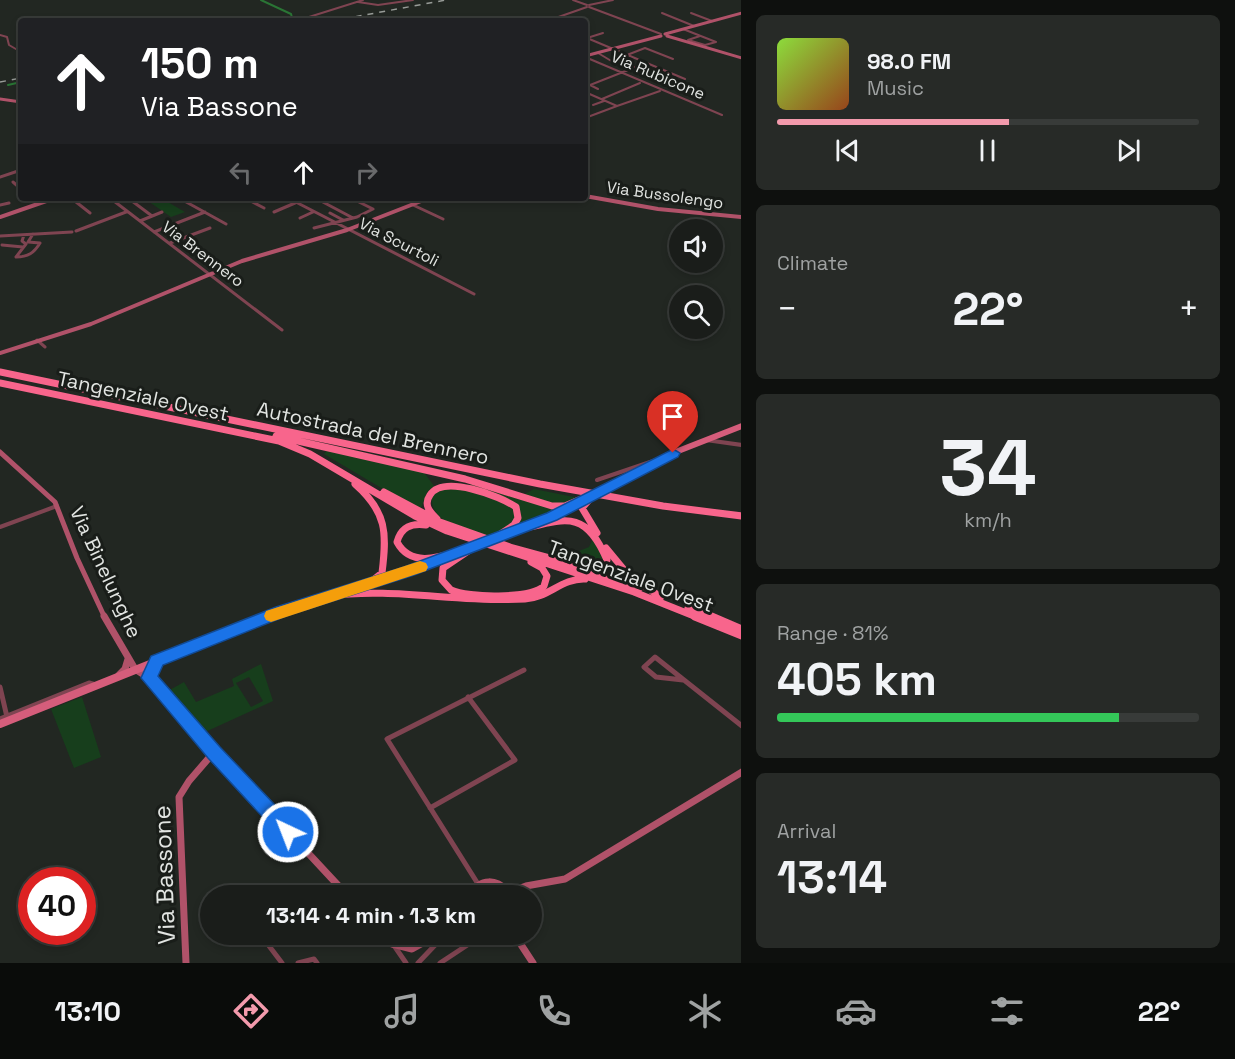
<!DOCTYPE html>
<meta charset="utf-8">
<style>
body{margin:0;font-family:"Space Grotesk",sans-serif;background:#272a27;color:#f1f3f6;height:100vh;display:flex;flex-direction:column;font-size:22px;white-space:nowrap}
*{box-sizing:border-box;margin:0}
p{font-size:20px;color:#9fa2a2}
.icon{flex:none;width:33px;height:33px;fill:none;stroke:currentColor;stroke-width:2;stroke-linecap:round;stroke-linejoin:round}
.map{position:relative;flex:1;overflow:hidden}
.details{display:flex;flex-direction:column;gap:15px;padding:15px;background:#0e100e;width:494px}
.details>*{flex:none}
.hud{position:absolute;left:18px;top:18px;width:570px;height:183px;border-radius:6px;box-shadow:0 3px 9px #0003,0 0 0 2px #383b39;background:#202124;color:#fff;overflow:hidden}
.tools{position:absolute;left:669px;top:219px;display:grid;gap:12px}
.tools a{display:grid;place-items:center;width:54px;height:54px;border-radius:50%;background:#1a1d1a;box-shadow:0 3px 9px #0003,0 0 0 2px #383b39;font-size:30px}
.speed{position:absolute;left:18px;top:867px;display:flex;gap:12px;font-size:30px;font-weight:700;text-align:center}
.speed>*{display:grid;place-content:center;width:78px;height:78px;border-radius:50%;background:#1a1d1a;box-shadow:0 3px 9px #0003,0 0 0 2px #383b39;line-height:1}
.speed .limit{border:9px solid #d22;background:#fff;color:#111}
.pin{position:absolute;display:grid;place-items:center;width:51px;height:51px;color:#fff;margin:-62px -26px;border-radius:50% 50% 50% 0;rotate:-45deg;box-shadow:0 0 6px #0007}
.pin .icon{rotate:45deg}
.me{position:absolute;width:66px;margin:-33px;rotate:317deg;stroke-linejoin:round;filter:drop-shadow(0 0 4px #0008)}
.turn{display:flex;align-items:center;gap:21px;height:126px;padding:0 24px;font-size:27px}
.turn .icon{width:78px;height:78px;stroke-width:2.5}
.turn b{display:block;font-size:42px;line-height:51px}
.lanes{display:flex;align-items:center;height:57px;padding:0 24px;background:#0003;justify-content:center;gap:30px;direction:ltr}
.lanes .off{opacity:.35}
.big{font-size:45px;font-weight:700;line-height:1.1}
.details .card{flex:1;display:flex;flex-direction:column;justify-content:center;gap:9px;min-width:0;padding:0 21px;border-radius:9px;background:#272a27}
.details .dial{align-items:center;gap:0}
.dial b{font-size:78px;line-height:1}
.song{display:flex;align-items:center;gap:18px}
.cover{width:72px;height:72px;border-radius:9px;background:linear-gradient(135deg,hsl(90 70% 55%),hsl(20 70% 35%))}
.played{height:6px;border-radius:3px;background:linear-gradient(90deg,#f39aac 55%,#383b39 55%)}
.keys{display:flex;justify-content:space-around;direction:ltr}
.heat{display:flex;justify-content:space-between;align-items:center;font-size:33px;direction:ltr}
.charge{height:9px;border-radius:4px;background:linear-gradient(90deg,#34c759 81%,#383b39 0)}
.trip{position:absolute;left:200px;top:885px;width:342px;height:60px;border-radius:30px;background:#1a1d1a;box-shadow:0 3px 9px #0003,0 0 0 2px #383b39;font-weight:700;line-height:60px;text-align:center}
.dock{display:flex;height:96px;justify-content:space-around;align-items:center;background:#0a0c0a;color:#9fa2a2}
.dock .icon{width:42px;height:42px}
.dock .on{color:#f39aac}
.dock b{font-size:27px;color:#f1f3f6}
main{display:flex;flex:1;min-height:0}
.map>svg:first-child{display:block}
.green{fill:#173e1c;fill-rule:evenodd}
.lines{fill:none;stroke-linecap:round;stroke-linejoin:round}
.canal{stroke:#2a7535;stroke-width:2}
.street-far3{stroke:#7f4451;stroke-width:2}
.street-far2{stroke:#7f4451;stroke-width:3}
.street-far1{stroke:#7f4451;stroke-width:4}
.street{stroke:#7f4451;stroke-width:5}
.secondary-far3{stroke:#b05269;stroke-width:3}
.secondary-far2{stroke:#b05269;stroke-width:4}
.secondary-far1{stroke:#b05269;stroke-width:5}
.secondary{stroke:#b05269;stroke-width:7}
.primary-far1{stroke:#d55d7b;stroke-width:6}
.primary{stroke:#d55d7b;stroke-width:8}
.highway-far1{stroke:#f8658c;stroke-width:7}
.highway{stroke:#f8658c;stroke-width:9}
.rail{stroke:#979b97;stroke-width:1.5;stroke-dasharray:6 6;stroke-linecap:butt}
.primary-bridge{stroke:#d55d7b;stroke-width:6}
.highway-bridge{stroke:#f8658c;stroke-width:7}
.route{fill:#1a73e8;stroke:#114b97;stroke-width:1.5}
.slow{fill:#f59e0b}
.labels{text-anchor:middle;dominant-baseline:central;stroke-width:6;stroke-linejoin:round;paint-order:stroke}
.far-street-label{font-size:16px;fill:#e2e5e2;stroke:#191d19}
.street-label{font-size:20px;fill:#e2e5e2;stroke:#191d19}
.near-street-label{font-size:24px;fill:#e2e5e2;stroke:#191d19}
</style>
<main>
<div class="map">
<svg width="742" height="963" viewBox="0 0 742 963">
<rect width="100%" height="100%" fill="#222722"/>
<path class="green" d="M161,198L185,212L171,217L145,199Z
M327,450L423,471L434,486L427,492L420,511L324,454Z
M472,482L554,508L555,511L518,526L521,519L519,507L469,487Z
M445,487L481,493L515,507L516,520L504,530L486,537C464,529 428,523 432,494Z
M534,489L579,498L560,505L521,496Z
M593,538L604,562L594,568L547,554L579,551L589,547Z
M261,664L273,701L203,733L166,692L184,682L196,702L234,686L232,679ZM249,677L263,701L251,707L236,683Z
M82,697L101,757L74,768L51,709Z"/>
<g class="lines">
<path class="canal" d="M261,0L291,14L293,21
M8,85L21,82"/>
<path class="street-far3" d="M573,0L587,5
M358,2L378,5L413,0
M589,5L613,0
M589,7L661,34
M662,13L694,26
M691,13L712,21
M312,20L309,17L363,0
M547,21L587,7
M683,29L716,42L705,45L688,40L700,36
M0,35L7,37L9,45L21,52
M587,38L685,79
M587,38L603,33
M598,53L613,62
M627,55L645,48L673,59
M585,57L722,115
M590,85L598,89
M585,87L646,63
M585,92L617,106L585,118
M602,99L640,83
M593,105L604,101
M617,106L660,91
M21,141L19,142L21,143"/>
<path class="street-far2" d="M0,177L21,170
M13,182L21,189
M71,198L90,213
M110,198L282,330
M128,198L152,216
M179,198L226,224
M245,198L264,208
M288,198L474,294
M327,198L321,201L353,218
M0,205L9,203
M413,205L443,219
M274,212L295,203
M330,213L343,220
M300,218L313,212
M140,221L162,212
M314,228L357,217L373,209L351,198
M76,231L126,212
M154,232L205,212
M24,235L22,241L26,244L16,257C28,257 34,253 40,243L28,242L33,234
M0,236L72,232
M170,243L210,228
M2,245L23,247
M37,340L45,347"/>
<path class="street-far1" d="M706,440L742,445
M597,480L656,460
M0,527L57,506"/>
<path class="street" d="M683,680L656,677L644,667L655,657L742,726
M0,687L7,717
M0,719L89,683L96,685
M430,808L515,760L468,697
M478,884L387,739L524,670
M260,934L282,963
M393,944L406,963
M298,963L314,959L317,963
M418,963L437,943L442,934
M440,963L484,934"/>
<path class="secondary-far3" d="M665,34L742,13
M667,36L742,58
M585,56L661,36
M0,99L21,102"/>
<path class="secondary-far2" d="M585,196L658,209L742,217
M0,217L55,198
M0,353L91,324L242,261L347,230L429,198"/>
<path class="secondary-far1" d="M0,452L55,502L77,558L105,618"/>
<path class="secondary" d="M104,616L135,669L149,678L214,752L348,896
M119,675L125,669L128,659
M510,892L526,886L565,879L742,772
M470,896C480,877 497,878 510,894
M383,934L392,944L412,949L439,934
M514,934L533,963
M186,963L179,797L189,781L214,752"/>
<path class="primary-far1" d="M610,486L673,453L742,426
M533,524L578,503
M499,537L520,529
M266,618L443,558"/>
<path class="primary" d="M0,724L270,616"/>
<path class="highway-far1" d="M0,372L540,484L663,506L742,516
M0,383L279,441L310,454L415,516L447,531L634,592L699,618
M276,436L465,479L552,506H565L586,497
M355,484C387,512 387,533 382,573L368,584
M384,492L440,522L510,547
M589,500L582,508L597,533
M437,519C430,512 423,505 430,495C443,474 500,496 516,507L518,518L514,525L493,539
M426,525C411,523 401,527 397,542C411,568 440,557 463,550
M518,530C565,519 585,508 607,560L602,568L590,569
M477,545L443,568L442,580L451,590C468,598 530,599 544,586L547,576L542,568L531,562
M509,547L553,559
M606,548L630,577L661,597
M550,559L639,589
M328,596C394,587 459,603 525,599C548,598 562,578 585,579
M688,608L712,618"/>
<path class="highway" d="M695,616L742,635
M709,616L742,630"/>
<path class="rail" d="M332,21L446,0
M0,82L21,78"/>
<path class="primary-bridge" d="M595,495L610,486
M477,545L493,539"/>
<path class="highway-bridge" d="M586,497L598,493"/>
</g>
<path class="route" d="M673,449L680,453L678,457L557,520L414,575L286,616L163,665L158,676L220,747L295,826L298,832L295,838L288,841L282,838L208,758L141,678L151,656L276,607L404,567L547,513Z"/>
<path class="slow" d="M420,561L426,563L428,567L426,571L271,622L266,620L264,616L266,611Z"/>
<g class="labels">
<g class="far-street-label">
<text transform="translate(658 75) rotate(23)">Via Rubicone</text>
<text transform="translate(665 195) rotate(8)">Via Bussolengo</text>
<text transform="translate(399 242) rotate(27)">Via Scurtoli</text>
<text transform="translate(203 254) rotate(37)">Via Brennero</text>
</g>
<g class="street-label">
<text transform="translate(143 396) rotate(12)">Tangenziale Ovest</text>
<text transform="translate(373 433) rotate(12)">Autostrada del Brennero</text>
<text transform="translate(106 572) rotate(65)">Via Binelunghe</text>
<text transform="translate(631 576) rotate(20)">Tangenziale Ovest</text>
</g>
<g class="near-street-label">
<text transform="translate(164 875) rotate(-92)">Via Bassone</text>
</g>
</g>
</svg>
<div class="tools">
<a><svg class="icon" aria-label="sound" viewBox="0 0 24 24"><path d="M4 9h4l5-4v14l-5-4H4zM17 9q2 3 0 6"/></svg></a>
<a><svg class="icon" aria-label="search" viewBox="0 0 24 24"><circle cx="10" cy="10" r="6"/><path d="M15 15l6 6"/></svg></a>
</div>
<div class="speed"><div class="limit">40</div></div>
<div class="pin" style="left:673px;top:453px;background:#d93025"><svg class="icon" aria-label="arrive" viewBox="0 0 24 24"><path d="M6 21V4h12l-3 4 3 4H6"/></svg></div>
<svg class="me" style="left:288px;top:832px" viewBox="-20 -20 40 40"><circle r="17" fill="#1a73e8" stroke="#fff" stroke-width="3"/><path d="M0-11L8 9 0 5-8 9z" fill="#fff"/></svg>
<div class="trip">13:14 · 4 min · 1.3 km</div>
<div class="hud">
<div class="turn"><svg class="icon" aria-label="ahead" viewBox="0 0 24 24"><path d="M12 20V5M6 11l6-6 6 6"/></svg><div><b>150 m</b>Via Bassone</div></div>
<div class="lanes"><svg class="icon off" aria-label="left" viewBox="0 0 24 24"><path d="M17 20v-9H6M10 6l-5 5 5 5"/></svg><svg class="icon" aria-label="ahead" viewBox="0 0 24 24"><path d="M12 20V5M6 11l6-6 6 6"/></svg><svg class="icon off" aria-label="right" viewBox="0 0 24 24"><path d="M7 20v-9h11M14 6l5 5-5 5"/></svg></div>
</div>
</div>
<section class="details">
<div class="card">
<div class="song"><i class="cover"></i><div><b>98.0 FM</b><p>Music</p></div></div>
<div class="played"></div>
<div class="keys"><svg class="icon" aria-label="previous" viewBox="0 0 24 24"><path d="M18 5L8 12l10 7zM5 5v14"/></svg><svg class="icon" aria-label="pause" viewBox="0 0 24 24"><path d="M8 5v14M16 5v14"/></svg><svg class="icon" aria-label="next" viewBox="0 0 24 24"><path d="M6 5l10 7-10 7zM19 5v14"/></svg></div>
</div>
<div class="card"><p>Climate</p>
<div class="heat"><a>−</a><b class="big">22°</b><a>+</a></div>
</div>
<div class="card dial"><b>34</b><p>km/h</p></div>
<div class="card"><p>Range · 81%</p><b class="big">405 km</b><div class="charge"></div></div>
<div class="card"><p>Arrival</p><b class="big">13:14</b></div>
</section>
</main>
<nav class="dock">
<b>13:10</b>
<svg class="icon on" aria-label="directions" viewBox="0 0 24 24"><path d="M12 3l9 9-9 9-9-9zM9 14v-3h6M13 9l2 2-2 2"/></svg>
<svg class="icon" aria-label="music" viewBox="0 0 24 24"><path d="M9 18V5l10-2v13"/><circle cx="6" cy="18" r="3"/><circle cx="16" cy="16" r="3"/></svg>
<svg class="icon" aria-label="phone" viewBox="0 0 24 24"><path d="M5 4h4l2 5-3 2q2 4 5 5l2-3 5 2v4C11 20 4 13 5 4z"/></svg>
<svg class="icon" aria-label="climate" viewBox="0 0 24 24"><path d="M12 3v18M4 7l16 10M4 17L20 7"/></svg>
<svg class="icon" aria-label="car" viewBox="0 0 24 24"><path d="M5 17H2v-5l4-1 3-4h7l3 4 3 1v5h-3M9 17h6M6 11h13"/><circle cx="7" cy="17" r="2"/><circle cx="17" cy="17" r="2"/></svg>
<svg class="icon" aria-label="filters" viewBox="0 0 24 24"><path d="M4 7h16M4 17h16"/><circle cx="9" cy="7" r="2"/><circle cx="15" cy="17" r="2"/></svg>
<b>22°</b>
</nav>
